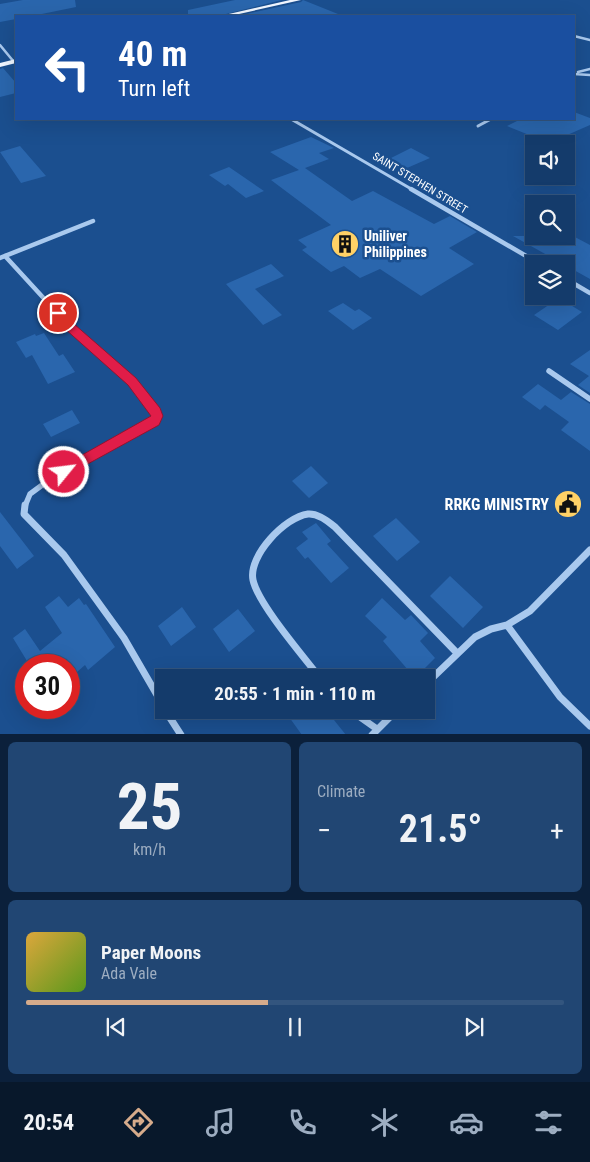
<!DOCTYPE html>
<meta charset="utf-8">
<style>
body{margin:0;font-family:"Roboto Condensed",sans-serif;background:#214673;color:#f1f3f6;height:100vh;display:flex;flex-direction:column;font-size:19px;white-space:nowrap}
*{box-sizing:border-box;margin:0}
p{font-size:16px;color:#9dadc1}
.icon{flex:none;width:28px;height:28px;fill:none;stroke:currentColor;stroke-width:2;stroke-linecap:round;stroke-linejoin:round}
.map{position:relative;height:734px;overflow:hidden}
.sheet{display:flex;flex-direction:column;gap:8px;padding:8px;background:#0b203b;flex:1}
.sheet>*{flex:none}
.top-card{position:absolute;left:15px;top:15px;width:560px;height:105px;border-radius:0px;box-shadow:0 5px 20px #0002,0 0 0 1px #33557e;background:#1a4fa0;color:#fff;overflow:hidden}
.tools{position:absolute;left:525px;top:135px;display:grid;gap:10px}
.tools a{display:grid;place-items:center;width:50px;height:50px;border-radius:0px;background:#143b6b;box-shadow:0 5px 20px #0002,0 0 0 1px #33557e;font-size:25px}
.speed{position:absolute;left:15px;top:654px;display:flex;gap:10px;font-size:25px;font-weight:700;text-align:center}
.speed>*{display:grid;place-content:center;width:65px;height:65px;border-radius:50%;background:#143b6b;box-shadow:0 5px 20px #0002,0 0 0 1px #33557e;line-height:1}
.speed .limit{border:8px solid #d22;background:#fff;color:#111}
.pin{position:absolute;display:grid;place-items:center;width:42px;height:42px;color:#fff;margin:-21px;border:2px solid #fff;border-radius:50%;box-shadow:0 1px 5px #0007}
.me{position:absolute;width:55px;margin:-28px;rotate:61deg;stroke-linejoin:round;filter:drop-shadow(0 0 4px #0008)}
.turn{display:flex;align-items:center;gap:18px;height:105px;padding:0 20px;font-size:22px}
.turn .icon{width:65px;height:65px;stroke-width:2.5}
.turn b{display:block;font-size:35px;line-height:42px}
.big{font-size:38px;font-weight:700;line-height:1.1}
.sheet .widget{flex:1;display:flex;flex-direction:column;justify-content:center;gap:8px;min-width:0;padding:0 18px;border-radius:8px;background:#214673}
.sheet .dial{align-items:center;gap:0}
.dial b{font-size:65px;line-height:1}
.song{display:flex;align-items:center;gap:15px}
.cover{width:60px;height:60px;border-radius:8px;background:linear-gradient(135deg,hsl(40 70% 55%),hsl(90 70% 35%))}
.played{height:5px;border-radius:2px;background:linear-gradient(90deg,#d6ab8b 45%,#33557e 45%)}
.keys{display:flex;justify-content:space-around;direction:ltr}
.heat{display:flex;justify-content:space-between;align-items:center;font-size:28px;direction:ltr}
.sheet .tiles{flex:1;display:grid;gap:8px;grid-template-columns:1fr 1fr}
.widget:last-child{grid-column:span 2}
.trip{position:absolute;left:155px;top:669px;width:280px;height:50px;border-radius:0px;background:#143b6b;box-shadow:0 5px 20px #0002,0 0 0 1px #33557e;font-weight:700;line-height:50px;text-align:center}
.menu{display:flex;height:80px;justify-content:space-around;align-items:center;background:#08182b;color:#9dadc1}
.menu .icon{width:35px;height:35px}
.menu .active{color:#d6ab8b}
.menu b{font-size:22px;color:#f1f3f6}
.map>svg:first-child{display:block}
.building{fill:#2a66ad}
.lines{fill:none;stroke-linecap:round;stroke-linejoin:round}
.minor-far4{stroke:#a9c9ee;stroke-width:2.5}
.minor-far3{stroke:#a9c9ee;stroke-width:3}
.minor-far2{stroke:#a9c9ee;stroke-width:4.5}
.minor-far1{stroke:#a9c9ee;stroke-width:5.5}
.minor{stroke:#a9c9ee;stroke-width:7}
.primary{fill:#f0f6ff;fill-rule:evenodd}
.route{fill:#e11d48;stroke:#92132f}
.labels{text-anchor:middle;dominant-baseline:central;stroke-width:5;stroke-linejoin:round;paint-order:stroke}
.far-street-label{font-size:11px;fill:#fff;stroke:#1b4f8f}
.poi-label{font-size:14px;font-weight:bold;fill:#fff;stroke:#1b4f8f;text-anchor:start}
.near-poi-label{font-size:16px;font-weight:bold;fill:#fff;stroke:#1b4f8f;text-anchor:end}
</style>
<div class="map">
<svg width="590" height="735" viewBox="0 0 590 735">
<rect width="100%" height="100%" fill="#1b4f8f"/>
<path class="building" d="M23,0H75L76,7L32,16H16V19L0,22V4Z
M235,0H282L218,16H188V10Z
M303,0L343,16H237L301,2Z
M3,68L16,83V93L0,97V69Z
M574,112L590,118V125L549,143L507,126L521,119H574Z
M311,137L334,148L319,153L329,159L305,168L352,201L373,191L434,224L450,216L477,232L449,248L474,264L421,296L380,269L360,278L344,266L331,272L302,250L307,247L298,240L331,225L271,180L299,170L270,152Z
M20,146L46,176L21,183L0,152Z
M411,148L430,158L407,168L389,159Z
M229,167L264,191L246,198L228,184L225,186L209,175Z
M513,236H573L590,245V279Z
M271,264L284,276L255,289L282,315L263,325L226,284Z
M559,298L582,312L558,330L534,315Z
M343,303L355,311L359,309L372,318L353,330L328,311Z
M44,333L59,356L63,354L75,372L48,384L32,355L26,358L16,342L35,334L36,336Z
M590,350V393L578,385L589,376L570,364Z
M538,384L561,400L571,392L590,404V451L561,430L569,422L545,405L540,410L522,397Z
M72,410L80,423L51,437L43,424Z
M311,466L328,483L309,498L292,481Z
M0,512L34,556L17,569L0,546Z
M396,518L420,542L397,561L373,536Z
M316,523L331,541L327,544L349,568L331,583L308,557L305,559L296,548L308,539L302,532Z
M450,576L483,607L463,628L430,596Z
M59,596L68,607L79,598L84,605L86,604L115,647L88,670L85,665L69,679V665H22L27,661L13,638L25,629L40,651L62,633L45,607Z
M382,598L405,620L411,615L428,633L420,641L435,658L415,678L383,641L387,637L365,616Z
M182,607L196,627L171,646L158,626Z
M238,609L255,631L229,652L213,629Z
M284,710H326L346,735H302Z"/>
<g class="lines">
<path class="minor-far4" d="M574,36L590,40
M0,45L14,62
M578,72L590,69
M574,74L590,75"/>
<path class="minor-far3" d="M291,119L413,190
M478,126L491,119"/>
<path class="minor-far2" d="M411,189L540,264
M5,256L71,328
M0,258L93,221
M566,279L590,293"/>
<path class="minor-far1" d="M549,371L590,399
M25,506L30,494L49,480L155,422V411L132,382L70,327"/>
<path class="minor" d="M25,505L24,514L64,555L124,638L164,707
M507,625L560,697L590,726
M320,678C304,657 258,604 253,580C248,556 285,517 308,514C318,513 328,521 335,527L457,653
M426,684L475,637L491,629L507,625L530,611L590,550
M165,710L181,735
M350,710L377,729
M372,735L397,710"/>
<path class="primary" d="M290,0H301L230,16H220Z
M16,59V63L0,67V63Z"/>
</g>
<path class="route" d="M58,310L136,378L160,408L163,416L159,425L64,477L59,476L57,472L59,468L151,416L128,385L64,328L52,313Z"/>
<defs>
<symbol id="building-disc" viewBox="-11 -11 22 22"><circle r="9.5" fill="#ffd166" stroke="#1b4f8f"/><path d="M-4-6H4V6H1V3H-1V6H-4ZM-2.5-4.3h1.7v1.8h-1.7ZM.8-4.3h1.7v1.8H.8ZM-2.5-1h1.7V.8h-1.7ZM.8-1h1.7V.8H.8Z" fill="#111"/></symbol>
<symbol id="civic-disc" viewBox="-11 -11 22 22"><circle r="9.5" fill="#ffd166" stroke="#1b4f8f"/><path d="M-.6-6.5H3V-4.5H.6V-3L4-1V1h2V6H-6V1h2V-1L-.6-3ZM-1.2 2.5V6h2.4V2.5Z" fill="#111"/></symbol>
</defs>
<g fill-rule="evenodd">
<use href="#building-disc" x="329" y="228" width="32" height="32"/>
<use href="#civic-disc" x="552" y="488" width="32" height="32"/>
</g>
<g class="labels">
<g class="far-street-label">
<text transform="translate(420 183) rotate(31)">SAINT STEPHEN STREET</text>
</g>
<g class="poi-label">
<text x="364" y="236">Uniliver<tspan x="364" dy="16">Philippines</tspan></text>
</g>
<g class="near-poi-label">
<text x="549" y="504">RRKG MINISTRY</text>
</g>
</g>
</svg>
<div class="tools">
<a><svg class="icon" aria-label="sound" viewBox="0 0 24 24"><path d="M4 9h4l5-4v14l-5-4H4zM17 9q2 3 0 6"/></svg></a>
<a><svg class="icon" aria-label="search" viewBox="0 0 24 24"><circle cx="10" cy="10" r="6"/><path d="M15 15l6 6"/></svg></a>
<a><svg class="icon" aria-label="layers" viewBox="0 0 24 24"><path d="M12 4l9 5-9 5-9-5zM3 14l9 5 9-5"/></svg></a>
</div>
<div class="speed"><div class="limit">30</div></div>
<div class="pin" style="left:58px;top:313px;background:#d93025"><svg class="icon" aria-label="arrive" viewBox="0 0 24 24"><path d="M6 21V4h12l-3 4 3 4H6"/></svg></div>
<svg class="me" style="left:64px;top:472px" viewBox="-20 -20 40 40"><circle r="17" fill="#e11d48" stroke="#fff" stroke-width="3"/><path d="M0-11L8 9 0 5-8 9z" fill="#fff"/></svg>
<div class="trip">20:55 · 1 min · 110 m</div>
<div class="top-card">
<div class="turn"><svg class="icon" aria-label="left" viewBox="0 0 24 24"><path d="M17 20v-9H6M10 6l-5 5 5 5"/></svg><div><b>40 m</b>Turn left</div></div>
</div>
</div>
<section class="sheet">
<div class="tiles">
<div class="widget dial"><b>25</b><p>km/h</p></div>
<div class="widget"><p>Climate</p>
<div class="heat"><a>−</a><b class="big">21.5°</b><a>+</a></div>
</div>
<div class="widget">
<div class="song"><i class="cover"></i><div><b>Paper Moons</b><p>Ada Vale</p></div></div>
<div class="played"></div>
<div class="keys"><svg class="icon" aria-label="previous" viewBox="0 0 24 24"><path d="M18 5L8 12l10 7zM5 5v14"/></svg><svg class="icon" aria-label="pause" viewBox="0 0 24 24"><path d="M8 5v14M16 5v14"/></svg><svg class="icon" aria-label="next" viewBox="0 0 24 24"><path d="M6 5l10 7-10 7zM19 5v14"/></svg></div>
</div>
</div>
</section>
<nav class="menu">
<b>20:54</b>
<svg class="icon active" aria-label="directions" viewBox="0 0 24 24"><path d="M12 3l9 9-9 9-9-9zM9 14v-3h6M13 9l2 2-2 2"/></svg>
<svg class="icon" aria-label="music" viewBox="0 0 24 24"><path d="M9 18V5l10-2v13"/><circle cx="6" cy="18" r="3"/><circle cx="16" cy="16" r="3"/></svg>
<svg class="icon" aria-label="phone" viewBox="0 0 24 24"><path d="M5 4h4l2 5-3 2q2 4 5 5l2-3 5 2v4C11 20 4 13 5 4z"/></svg>
<svg class="icon" aria-label="climate" viewBox="0 0 24 24"><path d="M12 3v18M4 7l16 10M4 17L20 7"/></svg>
<svg class="icon" aria-label="car" viewBox="0 0 24 24"><path d="M5 17H2v-5l4-1 3-4h7l3 4 3 1v5h-3M9 17h6M6 11h13"/><circle cx="7" cy="17" r="2"/><circle cx="17" cy="17" r="2"/></svg>
<svg class="icon" aria-label="filters" viewBox="0 0 24 24"><path d="M4 7h16M4 17h16"/><circle cx="9" cy="7" r="2"/><circle cx="15" cy="17" r="2"/></svg>
</nav>
